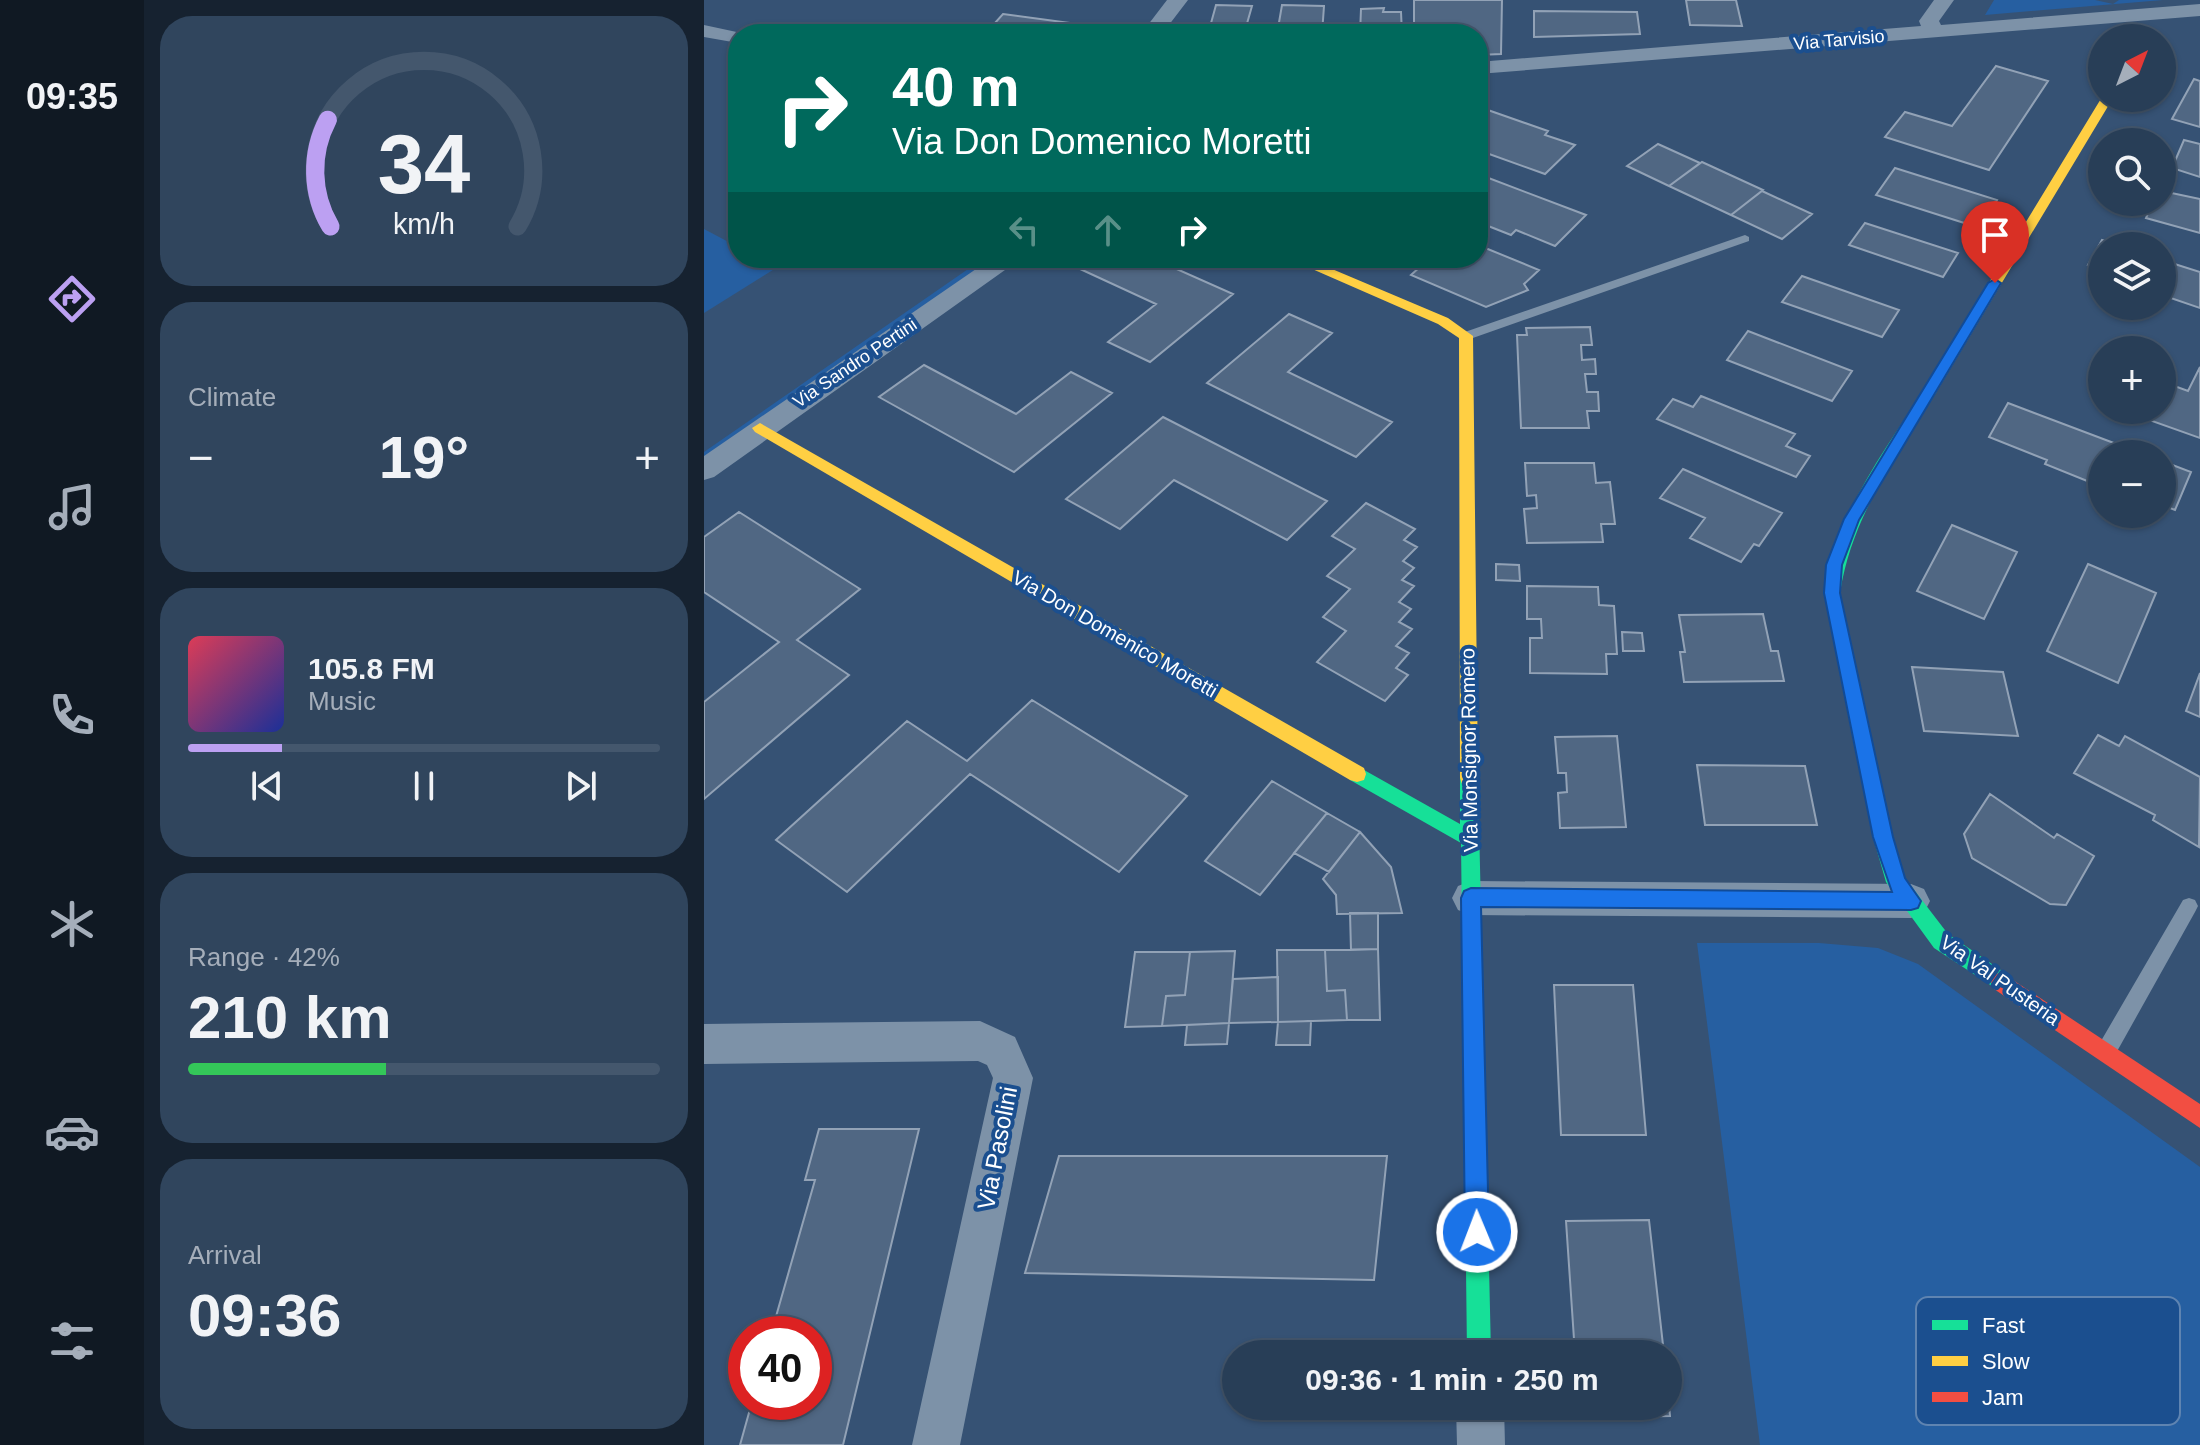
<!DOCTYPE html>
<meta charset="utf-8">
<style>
body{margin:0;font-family:Arial,sans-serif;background:#30455d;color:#f1f3f6;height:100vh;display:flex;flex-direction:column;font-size:30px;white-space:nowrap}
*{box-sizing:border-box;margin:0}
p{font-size:26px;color:#a5aeba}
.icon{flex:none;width:44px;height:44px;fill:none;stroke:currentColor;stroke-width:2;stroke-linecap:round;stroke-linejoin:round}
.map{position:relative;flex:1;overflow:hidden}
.panel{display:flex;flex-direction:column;gap:16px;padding:16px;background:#162230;width:560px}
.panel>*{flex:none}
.hud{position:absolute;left:24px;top:24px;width:760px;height:244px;border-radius:32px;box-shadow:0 2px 6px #0004,0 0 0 2px #44576d;background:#00695c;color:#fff;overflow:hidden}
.needle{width:52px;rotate:42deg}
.controls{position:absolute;left:1384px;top:24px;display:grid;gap:16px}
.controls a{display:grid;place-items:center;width:88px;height:88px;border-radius:50%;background:#283e57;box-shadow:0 2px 6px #0004,0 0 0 2px #44576d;font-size:40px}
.speed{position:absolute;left:24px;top:1316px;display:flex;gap:16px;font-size:40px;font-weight:700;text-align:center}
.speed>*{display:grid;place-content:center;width:104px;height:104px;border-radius:50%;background:#283e57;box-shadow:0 2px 6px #0004,0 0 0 2px #44576d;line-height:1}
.speed .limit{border:12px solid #d22;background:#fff;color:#111}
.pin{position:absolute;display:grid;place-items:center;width:68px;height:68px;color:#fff;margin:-82px -34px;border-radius:50% 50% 50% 0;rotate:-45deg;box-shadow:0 0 8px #0007}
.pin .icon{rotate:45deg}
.me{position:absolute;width:88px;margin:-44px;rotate:359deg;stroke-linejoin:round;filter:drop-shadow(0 0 6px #0008)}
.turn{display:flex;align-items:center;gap:28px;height:168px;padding:0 32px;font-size:36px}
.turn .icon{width:104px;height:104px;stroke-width:2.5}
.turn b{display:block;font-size:56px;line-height:68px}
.lanes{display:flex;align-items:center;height:76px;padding:0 32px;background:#0003;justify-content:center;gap:40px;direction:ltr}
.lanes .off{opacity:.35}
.big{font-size:60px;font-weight:800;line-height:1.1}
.panel .card{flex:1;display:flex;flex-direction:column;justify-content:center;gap:12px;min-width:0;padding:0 28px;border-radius:32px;background:#30455d}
.panel .dial{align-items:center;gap:0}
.dial svg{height:208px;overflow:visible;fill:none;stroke:#44576d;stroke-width:7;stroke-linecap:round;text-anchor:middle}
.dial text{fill:#f1f3f6;stroke:none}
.song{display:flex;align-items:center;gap:24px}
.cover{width:96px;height:96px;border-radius:12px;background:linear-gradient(135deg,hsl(350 70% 55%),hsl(230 70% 35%))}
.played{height:8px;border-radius:4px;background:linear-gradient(90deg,#bca0f2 20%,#44576d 20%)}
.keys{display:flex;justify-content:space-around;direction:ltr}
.heat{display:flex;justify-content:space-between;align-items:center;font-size:44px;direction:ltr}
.charge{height:12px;border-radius:6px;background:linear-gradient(90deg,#34c759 42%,#44576d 0)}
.trip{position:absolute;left:518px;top:1340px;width:460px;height:80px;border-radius:40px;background:#283e57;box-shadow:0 2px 6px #0004,0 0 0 2px #44576d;font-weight:800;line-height:80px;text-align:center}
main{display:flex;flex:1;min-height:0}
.tab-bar{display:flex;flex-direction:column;width:144px;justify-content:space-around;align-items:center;background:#101923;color:#a5aeba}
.tab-bar .icon{width:56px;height:56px}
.tab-bar .active{color:#bca0f2}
.tab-bar b{font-size:36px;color:#f1f3f6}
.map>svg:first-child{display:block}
.green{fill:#265fa1}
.building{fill:#506783;stroke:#92a2b6;stroke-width:2}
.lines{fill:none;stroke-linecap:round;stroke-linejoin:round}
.lane{fill:#7d92a8;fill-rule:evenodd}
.street{fill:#7d92a8;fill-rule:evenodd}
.fast{fill:#16e098;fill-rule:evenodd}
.slow{fill:#ffcf43;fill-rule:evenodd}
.jam{fill:#f24e42;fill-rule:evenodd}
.route{fill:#1a73e8;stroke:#114b97;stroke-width:2}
.labels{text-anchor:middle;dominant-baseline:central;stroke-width:8;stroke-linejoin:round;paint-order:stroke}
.far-street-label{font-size:18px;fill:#fff;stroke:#1b4f8f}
.street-label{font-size:20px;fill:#fff;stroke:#1b4f8f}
.near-street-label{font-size:24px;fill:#fff;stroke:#1b4f8f}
.key{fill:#1b4f8f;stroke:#5f84b1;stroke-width:2}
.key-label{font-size:22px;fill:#fff}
</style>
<main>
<nav class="tab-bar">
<b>09:35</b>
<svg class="icon active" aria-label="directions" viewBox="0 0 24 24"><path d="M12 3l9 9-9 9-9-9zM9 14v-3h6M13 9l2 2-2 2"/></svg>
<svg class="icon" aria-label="music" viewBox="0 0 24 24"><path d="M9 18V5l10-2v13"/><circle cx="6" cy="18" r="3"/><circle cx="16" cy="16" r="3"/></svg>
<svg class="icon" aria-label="phone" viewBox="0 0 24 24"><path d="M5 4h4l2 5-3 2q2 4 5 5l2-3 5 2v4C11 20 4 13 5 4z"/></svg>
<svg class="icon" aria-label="climate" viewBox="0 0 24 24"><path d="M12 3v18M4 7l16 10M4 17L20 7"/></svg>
<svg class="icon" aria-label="car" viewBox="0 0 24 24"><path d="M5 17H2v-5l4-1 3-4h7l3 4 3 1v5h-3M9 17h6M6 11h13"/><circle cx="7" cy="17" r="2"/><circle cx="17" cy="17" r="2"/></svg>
<svg class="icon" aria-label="filters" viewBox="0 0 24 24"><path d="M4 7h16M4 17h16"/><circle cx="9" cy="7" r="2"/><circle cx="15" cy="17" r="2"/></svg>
</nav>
<section class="panel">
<div class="card dial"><svg viewBox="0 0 100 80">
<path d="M14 69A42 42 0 1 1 86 69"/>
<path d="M14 69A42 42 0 0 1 13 28" stroke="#bca0f2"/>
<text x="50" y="56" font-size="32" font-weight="700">34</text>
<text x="50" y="72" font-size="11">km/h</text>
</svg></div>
<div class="card"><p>Climate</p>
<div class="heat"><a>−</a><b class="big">19°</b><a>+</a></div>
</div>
<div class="card">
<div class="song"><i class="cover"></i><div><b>105.8 FM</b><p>Music</p></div></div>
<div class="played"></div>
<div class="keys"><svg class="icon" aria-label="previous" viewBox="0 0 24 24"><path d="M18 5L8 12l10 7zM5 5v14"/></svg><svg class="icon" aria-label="pause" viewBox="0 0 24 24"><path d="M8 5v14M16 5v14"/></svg><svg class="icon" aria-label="next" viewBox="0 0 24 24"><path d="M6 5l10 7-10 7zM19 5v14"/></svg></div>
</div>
<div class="card"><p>Range · 42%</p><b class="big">210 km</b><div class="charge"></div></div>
<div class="card"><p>Arrival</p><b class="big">09:36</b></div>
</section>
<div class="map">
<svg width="1496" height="1445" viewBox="0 0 1496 1445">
<rect width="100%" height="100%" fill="#365274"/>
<path class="green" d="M1290,0H1391L1409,4L1415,0H1459L1281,15Z
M0,229L34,247V258H54L72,268L0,313Z
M280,258H289L0,458V452Z
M993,943H1115L1174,948L1214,964L1496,1167V1445H1056Z"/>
<path class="building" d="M710,0H798L797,54L774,55V34H710Z
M982,0H1032L1038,26L986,25Z
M512,5L548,6L540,34H504Z
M578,5L620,6L618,34H573Z
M680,8L679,12H697L698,34H656L657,9Z
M830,11L933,12L936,34L830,37Z
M299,14L381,25L375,34H281Z
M1292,66L1344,81L1285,170L1181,137L1201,112L1248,126Z
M1490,79L1496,81V127L1468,119Z
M781,109L844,131L841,135L871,145L841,174L774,150V111Z
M1480,140L1496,144V177L1468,168Z
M954,144L996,163L965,186L923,166Z
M998,162L1059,190L1027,215L965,186Z
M1191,168L1293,200L1276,228L1172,195Z
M774,174L882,215L851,246L812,230L807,235L774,222Z
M1058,191L1108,214L1078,239L1027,215Z
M1458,191L1496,199V233L1442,218L1449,202H1458Z
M1161,223L1254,253L1239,277L1145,245Z
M1398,240L1416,246H1398V270L1384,265Z
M774,245L835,270L820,284L824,290L782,307L707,275L726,258H774Z
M367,258H448L529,294L446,362L404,342L452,304L361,262Z
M1458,260L1496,272V308L1458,295Z
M1098,276L1195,310L1178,337L1078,302Z
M585,314L628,333L584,372L688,422L652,457L503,383Z
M886,327L888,345H877L878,360L891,359L892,374H881L883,392H894L895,411H883L885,428H817L813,335H823L822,328Z
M1044,331L1148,371L1128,401L1023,360Z
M220,365L312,414L367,372L408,393L310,472L175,397Z
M1496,367V438L1448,421L1453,410H1458V399L1465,384L1484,391Z
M997,396L1091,434L1082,446L1106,456L1092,477L953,419L969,399L989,407Z
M1304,403L1439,454H1398V487L1341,464L1343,460L1285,437Z
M459,417L623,501L583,540L470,480L416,529L362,499Z
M1458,461L1487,472L1471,510L1458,505Z
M821,463H890L892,483L906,482L911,524H897L899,542L823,543L820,509L833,508L832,495L823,496Z
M979,469L1078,513L1055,546L1050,544L1037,562L986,538L1001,518L956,498Z
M662,503L711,529L700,540L713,547L699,561L710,568L698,580L710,586L695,602L707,609L695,622L708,629L692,646L705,653L692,668L704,675L681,701L613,662L642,631L619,617L646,589L623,576L651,549L628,536Z
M35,512L156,589L93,640L145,675L0,799V702L75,642L0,592V537Z
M1248,525L1313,552L1280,619L1213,591Z
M792,564L815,565L816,581L792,580Z
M1384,564L1452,593L1414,683L1343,651Z
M823,586L894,587L895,605L910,606L913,654H902L903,674L826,673V638H838L837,619H823Z
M1059,614L1067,651H1074L1080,681L980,682L976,652H981L975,615Z
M918,632L938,633L940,651H919Z
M1208,667L1299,672L1314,736L1220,731Z
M1496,673V717L1482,711Z
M328,700L483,796L415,872L266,774L143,892L72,840L203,721L263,761Z
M1394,735L1415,746L1421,736L1496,777L1495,847L1449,820L1451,815L1370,773Z
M913,736L922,827L856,828L854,793L863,792L862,773H854L851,737Z
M993,765L1101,766L1113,825H1001Z
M568,781L623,813L556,895L501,861Z
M1286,794L1350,838L1353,834L1390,856L1362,905L1346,904L1268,858L1260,834Z
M623,813L656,832L625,872L590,853Z
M656,832L687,867L698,913L633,914L632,895L619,879Z
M646,913H674V949L647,950Z
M674,949L676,1020H643L641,990L623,991L621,950Z
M573,950H621L623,991L641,990L643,1020L574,1022Z
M531,951L525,1023L458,1026L462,996L481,995L486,952Z
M431,952H486L481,995L462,996L458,1026L421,1027Z
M574,977V1022L525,1023L529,979Z
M850,985H929L942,1135H857Z
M607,1021L606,1045H572L574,1022Z
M525,1023L523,1044L481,1045L483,1025Z
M115,1129H215L139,1445H36L48,1402H110V1334H67L111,1180H101Z
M355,1156H683L670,1280L321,1273Z
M945,1220L960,1354H871L862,1221Z
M964,1393L966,1416L876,1418L875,1406H964Z"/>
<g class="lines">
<path class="lane" d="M1041,235L1045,237V241L766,339L762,340L756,336L758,333Z
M1485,898L1491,900L1494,906L1491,912L1411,1055L1404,1057L1397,1055L1395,1048L1397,1041L1479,900Z"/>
<path class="street" d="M463,0H484L458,34H437Z
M1230,0H1250L1235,21L1237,25L1496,4V16L774,74V62L1217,26L1215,21Z
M0,25L42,34H34V43L0,37Z
M288,258H318L10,477L0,480V456Z
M767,881L1207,884L1220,889L1226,901L1220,913L1207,918L767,915L754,910L748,898L754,886Z
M276,1021L311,1037L329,1078L256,1445H208L289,1078L283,1065L274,1061L0,1064V1024Z
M752,1406H800L801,1445H753Z"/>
<path class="fast" d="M1226,386L1233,391C1193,456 1148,515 1136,593L1189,837L1201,878L1244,934L1304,975L1307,982L1304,989L1297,992L1230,948L1182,882L1169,837L1120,593C1132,514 1179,453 1221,388Z
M653,766L756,824V778L758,772L765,770L772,772L774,778L787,1354H763L757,843L646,780L644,774L646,768Z"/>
<path class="slow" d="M1398,97L1409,98L1231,394H1221L1219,391Z
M583,258H602L744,318L769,336L774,778L772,784L765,786L758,784L756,778L755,338L734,324Z
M56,423L660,768L662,774L660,780L653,782L646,780L51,432L48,428Z"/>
<path class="jam" d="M1297,972L1496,1104V1128L1290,989L1287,982L1290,975Z"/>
</g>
<path class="route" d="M1291,279L1297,283L1155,520L1138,565L1136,593L1189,837L1201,878L1217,901L1214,908L1207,910L777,907L785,1232L781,1240L773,1244L765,1240L761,1232L757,898L760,891L767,888L1188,892L1169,837L1120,593L1122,565L1140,519L1284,283Z"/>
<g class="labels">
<g class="far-street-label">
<text transform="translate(1135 40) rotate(-5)">Via Tarvisio</text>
<text transform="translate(151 363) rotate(-34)">Via Sandro Pertini</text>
</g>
<g class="street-label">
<text transform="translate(411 634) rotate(30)">Via Don Domenico Moretti</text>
<text transform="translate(765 750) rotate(-91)">Via Monsignor Romero</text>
<text transform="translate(1296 980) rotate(35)">Via Val Pusteria</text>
</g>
<g class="near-street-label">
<text transform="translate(293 1148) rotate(-79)">Via Pasolini</text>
</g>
</g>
<rect x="1212" y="1297" width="264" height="128" rx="12" class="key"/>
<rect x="1228" y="1320" width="36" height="10" fill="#16e098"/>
<rect x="1228" y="1356" width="36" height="10" fill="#ffcf43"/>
<rect x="1228" y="1392" width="36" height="10" fill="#f24e42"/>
<g class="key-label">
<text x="1278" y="1333">Fast</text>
<text x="1278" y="1369">Slow</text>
<text x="1278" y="1405">Jam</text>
</g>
</svg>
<div class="controls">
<a><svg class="needle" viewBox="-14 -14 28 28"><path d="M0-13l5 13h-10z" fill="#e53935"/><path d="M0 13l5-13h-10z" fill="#a5aeba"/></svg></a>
<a><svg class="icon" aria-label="search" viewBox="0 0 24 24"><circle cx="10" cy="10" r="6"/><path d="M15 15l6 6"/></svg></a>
<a><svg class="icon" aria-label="layers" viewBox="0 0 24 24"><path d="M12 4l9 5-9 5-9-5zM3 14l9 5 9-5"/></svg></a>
<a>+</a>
<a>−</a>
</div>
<div class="speed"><div class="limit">40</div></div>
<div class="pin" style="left:1291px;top:283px;background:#d93025"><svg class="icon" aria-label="arrive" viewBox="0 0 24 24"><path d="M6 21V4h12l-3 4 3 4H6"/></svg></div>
<svg class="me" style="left:773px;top:1232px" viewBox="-20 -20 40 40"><circle r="17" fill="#1a73e8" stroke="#fff" stroke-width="3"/><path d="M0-11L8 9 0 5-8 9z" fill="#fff"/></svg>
<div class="trip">09:36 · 1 min · 250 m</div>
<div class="hud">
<div class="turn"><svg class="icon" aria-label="right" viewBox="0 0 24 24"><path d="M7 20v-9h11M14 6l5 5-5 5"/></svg><div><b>40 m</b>Via Don Domenico Moretti</div></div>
<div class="lanes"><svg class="icon off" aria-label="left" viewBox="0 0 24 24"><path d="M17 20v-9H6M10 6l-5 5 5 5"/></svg><svg class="icon off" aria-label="ahead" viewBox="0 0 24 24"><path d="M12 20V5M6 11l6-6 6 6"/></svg><svg class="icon" aria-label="right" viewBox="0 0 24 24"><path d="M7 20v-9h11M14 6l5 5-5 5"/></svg></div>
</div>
</div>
</main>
